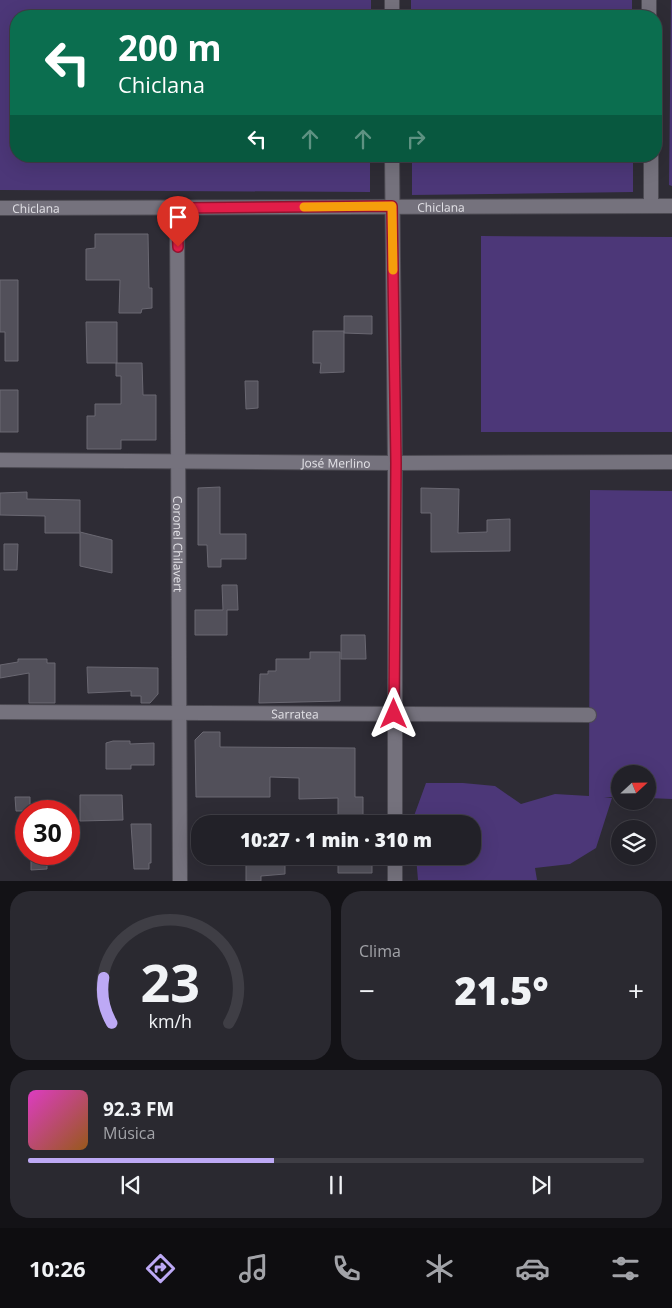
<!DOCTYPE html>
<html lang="es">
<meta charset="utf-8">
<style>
body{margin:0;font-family:"Open Sans",sans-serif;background:#2a2930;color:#f1f3f6;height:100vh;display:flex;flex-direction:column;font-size:19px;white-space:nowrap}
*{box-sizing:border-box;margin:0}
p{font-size:16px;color:#a2a3a8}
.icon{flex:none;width:28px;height:28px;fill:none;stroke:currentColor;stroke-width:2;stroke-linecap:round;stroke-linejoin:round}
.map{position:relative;height:881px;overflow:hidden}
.sheet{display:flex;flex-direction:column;gap:10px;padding:10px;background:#131216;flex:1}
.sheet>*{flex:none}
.guide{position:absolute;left:10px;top:10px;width:652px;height:152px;border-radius:20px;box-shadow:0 5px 20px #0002,0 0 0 1px #3f3e45;background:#0b6e4f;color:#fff;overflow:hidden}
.needle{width:32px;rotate:68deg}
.buttons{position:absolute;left:611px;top:765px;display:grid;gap:10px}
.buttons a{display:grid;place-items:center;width:45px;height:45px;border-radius:50%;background:#222128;box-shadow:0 5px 20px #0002,0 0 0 1px #3f3e45;font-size:25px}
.speed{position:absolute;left:15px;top:800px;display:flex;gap:10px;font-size:25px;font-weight:700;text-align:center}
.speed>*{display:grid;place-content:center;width:65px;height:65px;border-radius:50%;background:#222128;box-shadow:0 5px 20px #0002,0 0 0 1px #3f3e45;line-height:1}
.speed .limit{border:8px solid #d22;background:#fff;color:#111}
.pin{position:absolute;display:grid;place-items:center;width:42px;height:42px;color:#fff;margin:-51px -21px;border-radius:50% 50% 50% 0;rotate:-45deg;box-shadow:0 0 5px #0007}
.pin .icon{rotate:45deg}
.me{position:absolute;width:55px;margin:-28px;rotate:0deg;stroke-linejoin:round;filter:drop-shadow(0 0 4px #0008)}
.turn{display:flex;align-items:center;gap:18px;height:105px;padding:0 25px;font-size:22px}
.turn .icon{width:65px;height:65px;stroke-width:2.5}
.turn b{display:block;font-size:35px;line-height:42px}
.lanes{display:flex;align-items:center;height:48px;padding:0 25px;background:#0003;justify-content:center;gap:25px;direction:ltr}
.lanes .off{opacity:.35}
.big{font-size:38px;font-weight:800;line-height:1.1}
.sheet .card{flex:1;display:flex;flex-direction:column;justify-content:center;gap:8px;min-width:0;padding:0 18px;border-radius:20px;background:#2a2930}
.sheet .dial{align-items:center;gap:0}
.dial svg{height:130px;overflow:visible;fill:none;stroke:#3f3e45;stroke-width:7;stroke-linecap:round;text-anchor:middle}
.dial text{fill:#f1f3f6;stroke:none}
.song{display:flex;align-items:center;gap:15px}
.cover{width:60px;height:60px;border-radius:8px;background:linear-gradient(135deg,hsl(310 70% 55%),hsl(30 70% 35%))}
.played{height:5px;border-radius:2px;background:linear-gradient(90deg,#bda9f5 40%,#3f3e45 40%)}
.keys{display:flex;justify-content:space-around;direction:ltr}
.heat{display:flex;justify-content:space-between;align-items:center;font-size:28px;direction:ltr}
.sheet .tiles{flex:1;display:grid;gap:10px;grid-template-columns:1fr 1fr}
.card:last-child{grid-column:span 2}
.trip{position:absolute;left:191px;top:815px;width:290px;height:50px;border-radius:20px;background:#222128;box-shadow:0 5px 20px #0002,0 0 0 1px #3f3e45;font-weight:800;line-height:50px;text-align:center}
.dock{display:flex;height:80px;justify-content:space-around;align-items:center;background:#0e0d10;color:#a2a3a8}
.dock .icon{width:35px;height:35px}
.dock .active{color:#bda9f5}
.dock b{font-size:22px;color:#f1f3f6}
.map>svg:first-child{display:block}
.green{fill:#4c3778}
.building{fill:#52505a;stroke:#6a6872}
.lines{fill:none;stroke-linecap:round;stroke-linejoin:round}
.minor-casing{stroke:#4c4a52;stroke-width:16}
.minor{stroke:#75727d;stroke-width:14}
.route-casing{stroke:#92132f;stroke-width:12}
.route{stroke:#e11d48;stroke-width:9}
.slow{stroke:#f59e0b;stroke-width:9}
.labels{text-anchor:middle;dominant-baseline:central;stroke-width:5;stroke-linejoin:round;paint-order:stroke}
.street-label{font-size:12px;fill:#e3e2e7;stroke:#2e2c35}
</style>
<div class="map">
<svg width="672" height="881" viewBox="0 0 672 881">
<rect width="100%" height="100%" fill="#2e2c35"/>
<path class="green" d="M0,0H371V16H16V156H370V192L0,190Z
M411,0H632V16H411Z
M671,0H672V186L669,185Z
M412,156H633V192L412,195Z
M481,236L672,237V432H481Z
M590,490L672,491V799L648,798V774H620V797H604L612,798L596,848L570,864L535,868L537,880H418L416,856H472V824H414V816L426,783H463L495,786L521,804L555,794L589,796Z"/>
<path class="building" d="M95,234H148L149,288H152V308L142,309L141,313H119L120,280H86V249L95,248Z
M0,280H18V361H5V332H0Z
M344,316H372V334L344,333Z
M86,322H117V363H87Z
M313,331H344V372L320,373L321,363H313Z
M116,363H142L143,395H156V440H121V449H87V416H95V404H121V376H116Z
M245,381H258V408L246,409Z
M0,390H18V432H0Z
M220,487V534H246V559H221V567H208L207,545H198V488Z
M421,488L459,489L458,533L487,532V520L510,519V551L431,552V513H421Z
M27,492V499L80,500V532L112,540V573L80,566V533H45V516L0,515V493Z
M4,544H18L17,570H4Z
M222,585H237L238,610H227V635H195V610H223Z
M341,635H365L366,659H341Z
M310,652H340V701L259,703L260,674H268V671H276V659H310Z
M18,659H47V663H55V703H29V673L0,678V665L18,662Z
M87,667L158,668V694L150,703H141V696H131V691L88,693Z
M203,732H220V747L355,748V797H363V824H338V798L299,799V778L270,777V797H196L195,740Z
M113,741H130V744L154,743V765H131V769H106V743Z
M80,795H122L123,820L80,821Z
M15,797H30V811H16Z
M131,824H151V863H149V869H134Z
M31,854H47V869L31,870Z
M246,856H272V862H285V874L261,876V881H246Z
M338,856H372V873H338Z"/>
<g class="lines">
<defs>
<g id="minor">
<path d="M392,0V16"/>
<path d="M649,0V16"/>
<path d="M392,156L395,463V824"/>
<path d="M651,156V206"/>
<path id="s1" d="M0,208L672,206"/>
<path id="s2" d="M177,208L180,881"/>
<path id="s3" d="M0,460L395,463L672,462"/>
<path id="s4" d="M0,712L589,715"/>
<path d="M395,856V881"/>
</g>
</defs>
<use href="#minor" class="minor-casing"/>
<use href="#minor" class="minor"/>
</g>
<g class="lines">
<defs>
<path id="route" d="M178,247L177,208L392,206L396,463L394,714"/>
</defs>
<use href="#route" class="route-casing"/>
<use href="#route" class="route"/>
<path class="slow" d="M304,207L392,206L393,270"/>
</g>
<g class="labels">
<g class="street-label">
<text stroke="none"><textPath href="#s1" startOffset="441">Chiclana</textPath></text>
<text stroke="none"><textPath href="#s1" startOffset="36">Chiclana</textPath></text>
<text stroke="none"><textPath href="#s3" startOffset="336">José Merlino</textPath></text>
<text stroke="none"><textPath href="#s2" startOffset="336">Coronel Chilavert</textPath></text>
<text stroke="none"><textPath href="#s4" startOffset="295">Sarratea</textPath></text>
</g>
</g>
</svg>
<div class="buttons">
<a><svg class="needle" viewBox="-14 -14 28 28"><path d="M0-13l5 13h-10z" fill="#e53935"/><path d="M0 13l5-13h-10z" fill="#a2a3a8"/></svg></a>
<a><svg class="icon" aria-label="layers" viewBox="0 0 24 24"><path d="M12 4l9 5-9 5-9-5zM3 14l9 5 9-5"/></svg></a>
</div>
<div class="speed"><div class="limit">30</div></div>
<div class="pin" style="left:178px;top:247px;background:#d93025"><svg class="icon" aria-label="arrive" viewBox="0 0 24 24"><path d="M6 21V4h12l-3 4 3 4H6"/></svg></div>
<svg class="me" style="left:394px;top:714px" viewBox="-20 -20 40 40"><path d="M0-17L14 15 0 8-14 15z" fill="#e11d48" stroke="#fff" stroke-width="4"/></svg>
<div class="trip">10:27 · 1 min · 310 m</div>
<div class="guide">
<div class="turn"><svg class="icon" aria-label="left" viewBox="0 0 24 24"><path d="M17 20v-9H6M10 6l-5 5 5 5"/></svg><div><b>200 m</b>Chiclana</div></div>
<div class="lanes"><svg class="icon" aria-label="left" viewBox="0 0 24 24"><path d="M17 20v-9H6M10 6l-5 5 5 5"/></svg><svg class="icon off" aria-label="ahead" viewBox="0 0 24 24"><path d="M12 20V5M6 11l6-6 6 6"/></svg><svg class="icon off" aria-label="ahead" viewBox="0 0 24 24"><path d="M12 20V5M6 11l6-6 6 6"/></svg><svg class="icon off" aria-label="right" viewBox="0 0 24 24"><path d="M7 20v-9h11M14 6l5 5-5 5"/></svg></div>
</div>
</div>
<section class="sheet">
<div class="tiles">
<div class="card dial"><svg viewBox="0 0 100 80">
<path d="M14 69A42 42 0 1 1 86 69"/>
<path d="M14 69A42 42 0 0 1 9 41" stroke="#bda9f5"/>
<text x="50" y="56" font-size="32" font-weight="700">23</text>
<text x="50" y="72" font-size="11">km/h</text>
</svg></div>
<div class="card"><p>Clima</p>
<div class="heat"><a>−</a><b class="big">21.5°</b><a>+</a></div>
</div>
<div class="card">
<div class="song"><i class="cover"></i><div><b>92.3 FM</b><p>Música</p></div></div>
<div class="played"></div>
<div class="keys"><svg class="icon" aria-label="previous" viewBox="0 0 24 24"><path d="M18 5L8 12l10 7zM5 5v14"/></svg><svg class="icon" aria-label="pause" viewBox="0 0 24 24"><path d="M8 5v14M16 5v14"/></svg><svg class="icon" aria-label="next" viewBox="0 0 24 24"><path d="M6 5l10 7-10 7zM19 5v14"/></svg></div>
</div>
</div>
</section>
<nav class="dock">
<b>10:26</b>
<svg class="icon active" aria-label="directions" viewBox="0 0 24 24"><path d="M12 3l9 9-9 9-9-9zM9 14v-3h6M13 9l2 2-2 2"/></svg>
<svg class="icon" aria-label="music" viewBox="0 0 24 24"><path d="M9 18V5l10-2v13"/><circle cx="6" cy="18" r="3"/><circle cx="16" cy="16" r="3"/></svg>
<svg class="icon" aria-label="phone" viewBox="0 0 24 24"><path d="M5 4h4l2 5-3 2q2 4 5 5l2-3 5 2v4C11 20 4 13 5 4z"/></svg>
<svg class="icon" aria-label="climate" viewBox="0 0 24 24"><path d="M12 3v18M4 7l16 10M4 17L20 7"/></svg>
<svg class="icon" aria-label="car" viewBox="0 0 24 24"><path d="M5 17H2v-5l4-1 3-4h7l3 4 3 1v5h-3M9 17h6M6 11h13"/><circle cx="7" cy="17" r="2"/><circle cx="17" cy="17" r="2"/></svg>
<svg class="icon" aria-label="filters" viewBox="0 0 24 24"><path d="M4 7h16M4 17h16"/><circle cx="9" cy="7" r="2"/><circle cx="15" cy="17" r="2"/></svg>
</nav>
